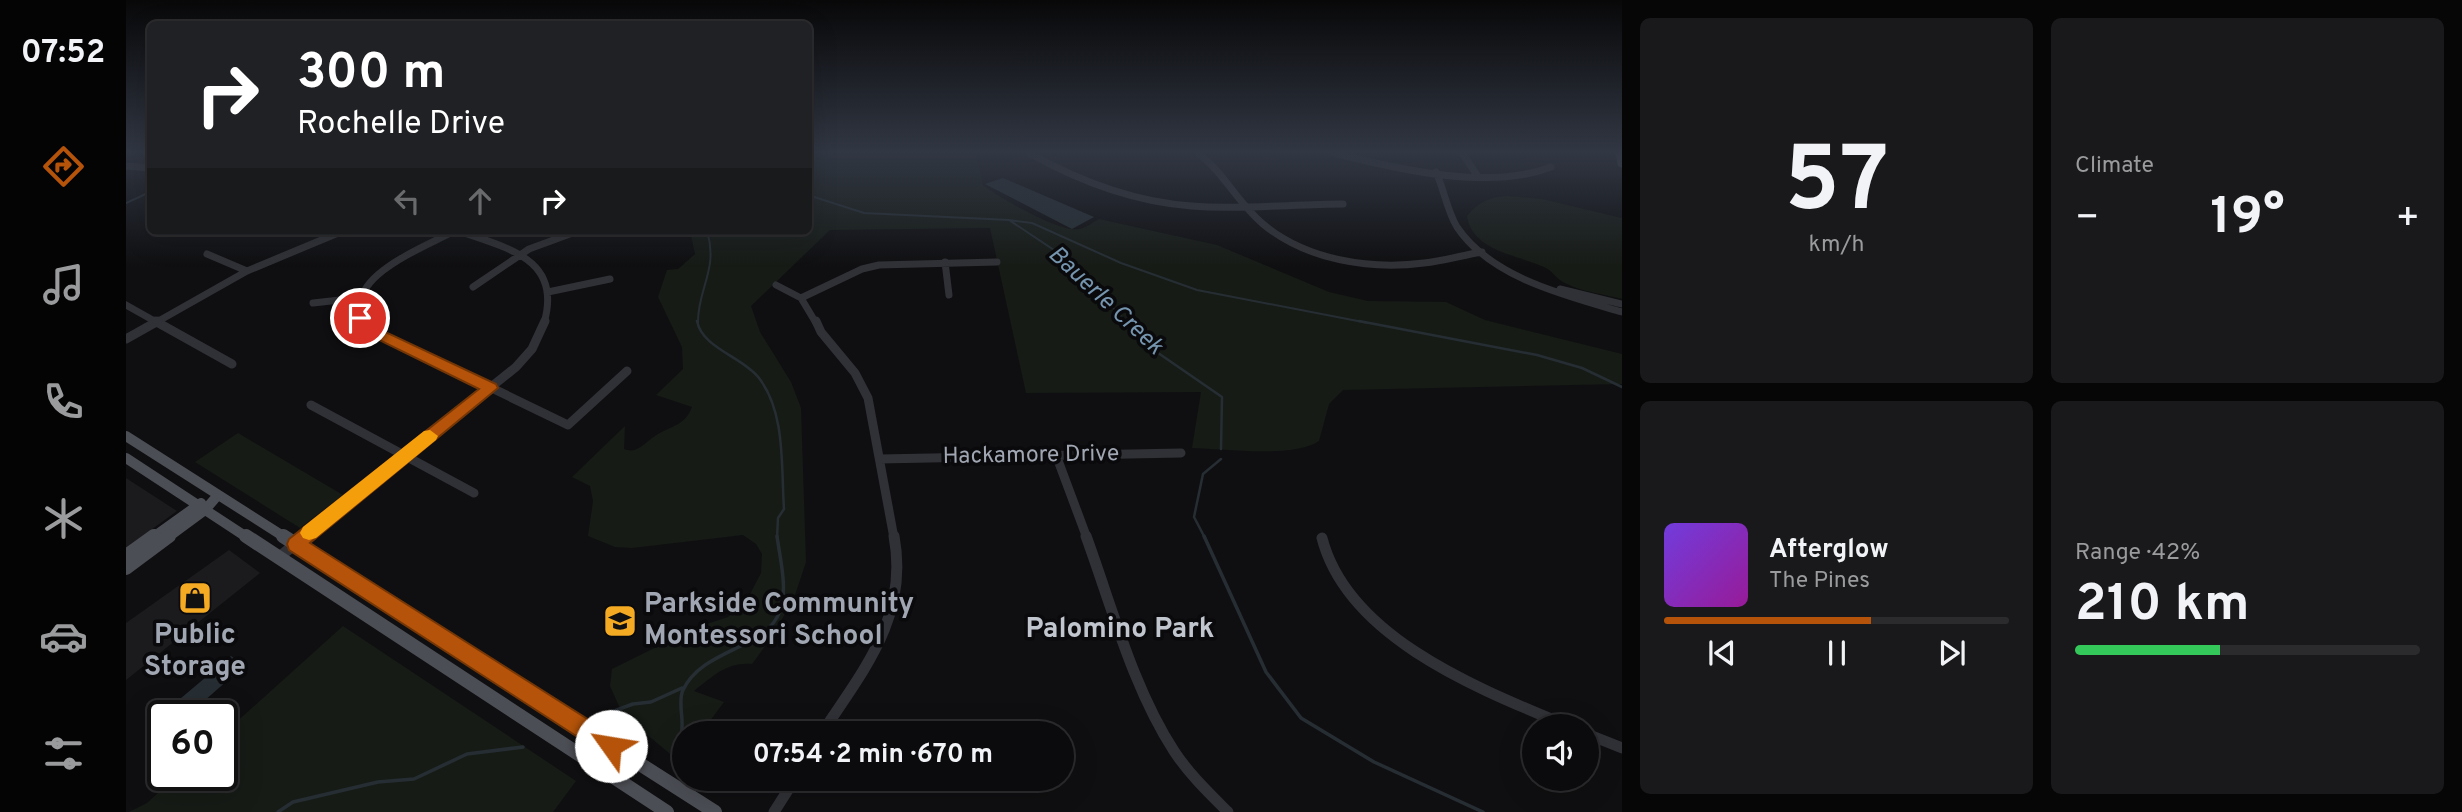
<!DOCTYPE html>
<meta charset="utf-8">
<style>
body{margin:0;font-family:Overpass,sans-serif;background:#19191b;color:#f1f3f6;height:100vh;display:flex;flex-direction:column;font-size:26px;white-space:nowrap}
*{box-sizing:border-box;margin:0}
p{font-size:23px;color:#9a9b9d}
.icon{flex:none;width:38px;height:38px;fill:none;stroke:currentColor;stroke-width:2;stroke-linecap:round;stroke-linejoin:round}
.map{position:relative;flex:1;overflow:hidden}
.panel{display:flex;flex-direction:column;gap:18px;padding:18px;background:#060607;width:840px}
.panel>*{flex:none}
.guide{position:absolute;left:21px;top:21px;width:665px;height:214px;border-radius:10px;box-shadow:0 7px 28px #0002,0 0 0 2px #2b2b2e;background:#202124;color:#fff;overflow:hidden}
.fabs{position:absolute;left:1396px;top:714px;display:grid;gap:14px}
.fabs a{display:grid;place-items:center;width:77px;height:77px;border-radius:50%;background:#0b0b0d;box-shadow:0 7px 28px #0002,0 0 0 2px #2b2b2e;font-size:35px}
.speed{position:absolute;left:21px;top:700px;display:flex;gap:14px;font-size:35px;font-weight:700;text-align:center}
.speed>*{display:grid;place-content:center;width:91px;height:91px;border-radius:50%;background:#0b0b0d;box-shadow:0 7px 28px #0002,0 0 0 2px #2b2b2e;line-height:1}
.speed .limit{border:4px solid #111;border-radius:10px;background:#fff;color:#111}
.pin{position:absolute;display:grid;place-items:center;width:60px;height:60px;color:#fff;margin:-30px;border:4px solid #fff;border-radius:50%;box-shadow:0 2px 7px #0007}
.me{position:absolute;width:77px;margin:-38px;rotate:302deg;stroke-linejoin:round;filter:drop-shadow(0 0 5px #0008)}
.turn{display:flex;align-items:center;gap:24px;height:147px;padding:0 35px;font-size:32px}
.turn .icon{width:91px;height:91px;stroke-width:2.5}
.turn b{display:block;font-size:49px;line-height:60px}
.lanes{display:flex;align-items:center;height:66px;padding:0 35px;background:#0003;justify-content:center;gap:35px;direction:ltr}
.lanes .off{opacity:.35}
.big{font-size:52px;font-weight:700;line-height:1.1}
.panel .widget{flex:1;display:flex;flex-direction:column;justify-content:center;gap:10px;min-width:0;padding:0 24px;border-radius:10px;background:#19191b}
.panel .dial{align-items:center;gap:0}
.dial b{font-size:91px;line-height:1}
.song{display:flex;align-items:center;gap:21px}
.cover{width:84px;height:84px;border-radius:10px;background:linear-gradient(135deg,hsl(260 70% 55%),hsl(300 70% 35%))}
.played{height:7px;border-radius:4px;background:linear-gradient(90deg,#b45309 60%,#2b2b2e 60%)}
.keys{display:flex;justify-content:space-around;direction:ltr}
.heat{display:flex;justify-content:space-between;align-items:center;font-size:38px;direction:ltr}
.charge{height:10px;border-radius:5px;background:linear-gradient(90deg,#34c759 42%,#2b2b2e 0)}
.panel .tiles{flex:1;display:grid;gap:18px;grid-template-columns:repeat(2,1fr)}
.trip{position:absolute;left:546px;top:721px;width:402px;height:70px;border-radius:35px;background:#0b0b0d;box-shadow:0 7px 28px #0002,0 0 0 2px #2b2b2e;font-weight:700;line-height:70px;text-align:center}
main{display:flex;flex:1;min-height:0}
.tab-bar{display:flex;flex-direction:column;width:126px;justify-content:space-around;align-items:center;background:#040405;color:#9a9b9d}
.tab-bar .icon{width:49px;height:49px}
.tab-bar .selected{color:#b45309}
.tab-bar b{font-size:32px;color:#f1f3f6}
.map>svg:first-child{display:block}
.built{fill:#1b1b1e}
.green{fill:#161b16}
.water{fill:#262e34}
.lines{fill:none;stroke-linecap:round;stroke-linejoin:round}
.stream-far2{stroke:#262e34;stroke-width:2}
.stream-far1{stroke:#262e34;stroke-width:2.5}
.stream{stroke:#262e34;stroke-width:3.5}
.minor-far2{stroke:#303136;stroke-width:7}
.minor-far1{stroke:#303136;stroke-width:9}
.minor{stroke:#303136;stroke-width:11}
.major-far2{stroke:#4c4e55;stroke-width:9}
.major-far1{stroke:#4c4e55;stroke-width:10}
.major{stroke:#4c4e55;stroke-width:14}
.route{fill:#b45309;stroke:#753606;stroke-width:2}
.slow{fill:#f59e0b}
.labels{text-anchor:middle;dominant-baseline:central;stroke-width:7;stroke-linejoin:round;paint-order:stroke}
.street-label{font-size:23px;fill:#a0a6b2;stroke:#0a0a0c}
.water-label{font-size:24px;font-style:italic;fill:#7595af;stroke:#0a0a0c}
.near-poi-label{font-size:28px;font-weight:bold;fill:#a0a6b2;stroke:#0a0a0c;text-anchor:start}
.near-neighbourhood-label{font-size:28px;font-weight:bold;fill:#c1c5ce;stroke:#0a0a0c}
</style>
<main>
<nav class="tab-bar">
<b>07:52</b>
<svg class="icon selected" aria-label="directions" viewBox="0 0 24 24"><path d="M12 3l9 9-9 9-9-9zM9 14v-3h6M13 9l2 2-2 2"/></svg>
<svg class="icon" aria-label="music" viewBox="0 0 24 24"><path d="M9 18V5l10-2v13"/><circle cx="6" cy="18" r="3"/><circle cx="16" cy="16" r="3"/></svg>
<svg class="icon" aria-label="phone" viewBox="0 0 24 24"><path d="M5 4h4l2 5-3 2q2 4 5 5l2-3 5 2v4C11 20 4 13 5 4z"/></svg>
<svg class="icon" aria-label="climate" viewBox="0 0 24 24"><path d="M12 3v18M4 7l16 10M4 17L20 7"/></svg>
<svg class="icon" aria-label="car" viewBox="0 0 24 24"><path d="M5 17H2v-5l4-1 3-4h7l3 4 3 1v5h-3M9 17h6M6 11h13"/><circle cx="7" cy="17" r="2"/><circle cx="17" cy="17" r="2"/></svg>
<svg class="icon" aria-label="filters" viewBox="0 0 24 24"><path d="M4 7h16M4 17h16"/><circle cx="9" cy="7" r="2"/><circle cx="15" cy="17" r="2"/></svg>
</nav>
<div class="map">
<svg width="1496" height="812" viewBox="0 0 1496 812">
<rect width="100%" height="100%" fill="#0f0f11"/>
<path class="built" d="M0,478L51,511L0,548Z
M103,550L134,573L0,680V623Z"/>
<path class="green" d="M683,153H850L857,185C874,198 934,233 953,229C960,228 967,222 973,219L1091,245L1203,292L1242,301L1320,302L1359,320L1496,354V384L1217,390L1203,404L1193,441C1169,458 1098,449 1066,448L1075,392L900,393L864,228L704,230L625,306L634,332L665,382L675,408L680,562L669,595L648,634L626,664C601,662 587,676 568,691L598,702L575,733H558V757L554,762L497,715L484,686L486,669L569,628L602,617L621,600L635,573L636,554L630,544L617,535L506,548L489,547L462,536L467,501L464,486L446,477L499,426L498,449C513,455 520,440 532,434C548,425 559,425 566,407L530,395L557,369L556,347L532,297L541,270L552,269L569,254L564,231H682Z
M1381,196L1416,199L1496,218V299C1478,294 1455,292 1439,283C1430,279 1426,270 1418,267C1392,255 1346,251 1341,216C1352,202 1364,197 1381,196Z
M112,433L217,495L174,528L69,462Z
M217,626L450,781L427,812H3L21,803L52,775H96V735Z"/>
<path class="water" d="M877,178L968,217L946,229L859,184Z
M105,656L118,666L62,715L48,704Z"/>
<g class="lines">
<path class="stream-far2" d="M682,195L738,213L883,220L943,260L1001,323
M0,203L24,192
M883,220L906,223L995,263L1071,290L1242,323
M572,323C571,290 593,269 581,231"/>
<path class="stream-far1" d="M571,321C576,348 617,357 633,378C660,413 655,468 658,509L652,518L651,538
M999,321L1022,346L1096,397L1095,449
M1233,321L1411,355L1456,368L1496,387
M1079,538L1068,517L1077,474L1095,459"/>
<path class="stream" d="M1078,536L1140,672L1175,718L1248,762L1357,812
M480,714L507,704L525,702L556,688
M551,764C553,752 556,739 556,727C557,716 552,700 557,690C577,648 640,650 654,611C662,588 654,559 651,536
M152,812L167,802L252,782L288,779L341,754L397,747"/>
<path class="minor-far2" d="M903,153C953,181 1008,202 1066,206C1116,210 1167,204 1217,204
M1072,153C1098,173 1112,203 1137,224C1180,260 1244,270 1298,263C1318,261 1337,255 1356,252
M1208,153C1271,169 1363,191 1425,167
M1336,153L1351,175
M0,166L24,168
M1310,172C1318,189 1321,211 1331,227C1365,278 1441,296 1496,312
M333,231C380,248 437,258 418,323
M81,254L121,271
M819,262L823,295
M650,285L675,298L690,323
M347,287L403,249L452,231
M1434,289L1496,304
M422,292L484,279
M675,298L736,269L753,265L871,262
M187,303L232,298
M0,305L32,323
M29,323L121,271L217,231
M239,323C213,278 298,248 328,231"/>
<path class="minor-far1" d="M29,321L106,364
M238,321L242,328L442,425L501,371
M690,321L695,332L729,373L742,398L768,538
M0,339L32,321
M185,405L348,493
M930,455L961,538
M754,459L1055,453
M177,538L390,367L406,349L419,321"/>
<path class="minor" d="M960,536C986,607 1007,688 1048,751C1063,774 1083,793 1102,812
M1196,538C1222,639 1356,690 1442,726
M152,558L179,536
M696,733C738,669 783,617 768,536
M1461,734L1496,748
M648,812L669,779"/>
<path class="major-far2" d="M1494,153L1496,163"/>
<path class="major-far1" d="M0,436L160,538
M0,458L122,538
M26,538L75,503
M41,538L79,510L92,495"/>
<path class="major" d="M120,536L541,812
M157,536L589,812
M0,556L28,536
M0,568L43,536"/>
</g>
<linearGradient id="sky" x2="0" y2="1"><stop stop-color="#080809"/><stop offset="0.57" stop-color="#313743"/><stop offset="1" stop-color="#313743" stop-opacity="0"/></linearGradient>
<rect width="1496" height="267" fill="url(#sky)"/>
<path class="route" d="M234,314L257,331L370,384L372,388L184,543L493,739L497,746L493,754L485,757L478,754L163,550L161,544L163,539L353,389L247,337L227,318Z"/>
<path class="slow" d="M304,430L312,436L310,440L190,538L183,540L177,538L174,533L177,527L298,431Z"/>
<defs>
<symbol id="shop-square" viewBox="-11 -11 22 22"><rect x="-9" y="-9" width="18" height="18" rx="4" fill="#f5aa23" stroke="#0a0a0c"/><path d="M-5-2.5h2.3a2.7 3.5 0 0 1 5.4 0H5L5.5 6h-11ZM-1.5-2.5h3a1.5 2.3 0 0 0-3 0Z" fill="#111"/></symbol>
<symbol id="school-square" viewBox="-11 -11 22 22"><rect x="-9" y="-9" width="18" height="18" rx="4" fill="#f5aa23" stroke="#0a0a0c"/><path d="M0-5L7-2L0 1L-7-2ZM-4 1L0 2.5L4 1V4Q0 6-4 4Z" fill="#111"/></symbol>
</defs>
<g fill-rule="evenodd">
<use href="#shop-square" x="50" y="579" width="38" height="38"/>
<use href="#school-square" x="475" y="602" width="38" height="38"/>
</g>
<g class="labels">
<g class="street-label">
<text transform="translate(905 456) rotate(-1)">Hackamore Drive</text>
</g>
<g class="water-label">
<text transform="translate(979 301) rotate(43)">Bauerle Creek</text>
</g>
<g class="near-poi-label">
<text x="518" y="605">Parkside Community<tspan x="518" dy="32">Montessori School</tspan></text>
<text x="69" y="636" text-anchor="middle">Public<tspan x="69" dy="32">Storage</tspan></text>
</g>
<g class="near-neighbourhood-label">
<text x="994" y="630">Palomino Park</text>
</g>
</g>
</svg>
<div class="fabs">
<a><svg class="icon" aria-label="sound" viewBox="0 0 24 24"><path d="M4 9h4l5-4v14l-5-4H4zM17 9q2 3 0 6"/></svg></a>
</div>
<div class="speed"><div class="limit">60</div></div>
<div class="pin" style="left:234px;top:318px;background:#d93025"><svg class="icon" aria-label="arrive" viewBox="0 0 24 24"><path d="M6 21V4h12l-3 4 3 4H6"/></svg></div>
<svg class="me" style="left:485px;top:746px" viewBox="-20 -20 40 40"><circle r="19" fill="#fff"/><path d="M0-13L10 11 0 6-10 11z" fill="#b45309"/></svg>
<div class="trip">07:54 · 2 min · 670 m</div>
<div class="guide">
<div class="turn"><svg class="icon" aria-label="right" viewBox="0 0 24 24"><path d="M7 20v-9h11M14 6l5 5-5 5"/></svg><div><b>300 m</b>Rochelle Drive</div></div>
<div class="lanes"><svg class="icon off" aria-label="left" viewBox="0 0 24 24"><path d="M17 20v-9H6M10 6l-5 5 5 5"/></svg><svg class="icon off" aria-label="ahead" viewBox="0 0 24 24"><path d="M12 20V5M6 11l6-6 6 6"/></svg><svg class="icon" aria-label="right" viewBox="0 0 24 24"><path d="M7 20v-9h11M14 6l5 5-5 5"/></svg></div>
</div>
</div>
<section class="panel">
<div class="tiles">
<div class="widget dial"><b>57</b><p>km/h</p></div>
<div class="widget"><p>Climate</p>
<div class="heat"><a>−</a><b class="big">19°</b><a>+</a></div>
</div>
<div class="widget">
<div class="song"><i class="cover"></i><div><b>Afterglow</b><p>The Pines</p></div></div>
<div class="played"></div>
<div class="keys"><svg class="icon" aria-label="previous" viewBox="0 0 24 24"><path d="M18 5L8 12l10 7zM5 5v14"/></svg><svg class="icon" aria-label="pause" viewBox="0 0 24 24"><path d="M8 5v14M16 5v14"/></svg><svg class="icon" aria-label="next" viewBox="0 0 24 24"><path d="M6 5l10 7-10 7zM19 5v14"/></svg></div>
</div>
<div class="widget"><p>Range · 42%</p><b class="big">210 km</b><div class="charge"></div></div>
</div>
</section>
</main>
